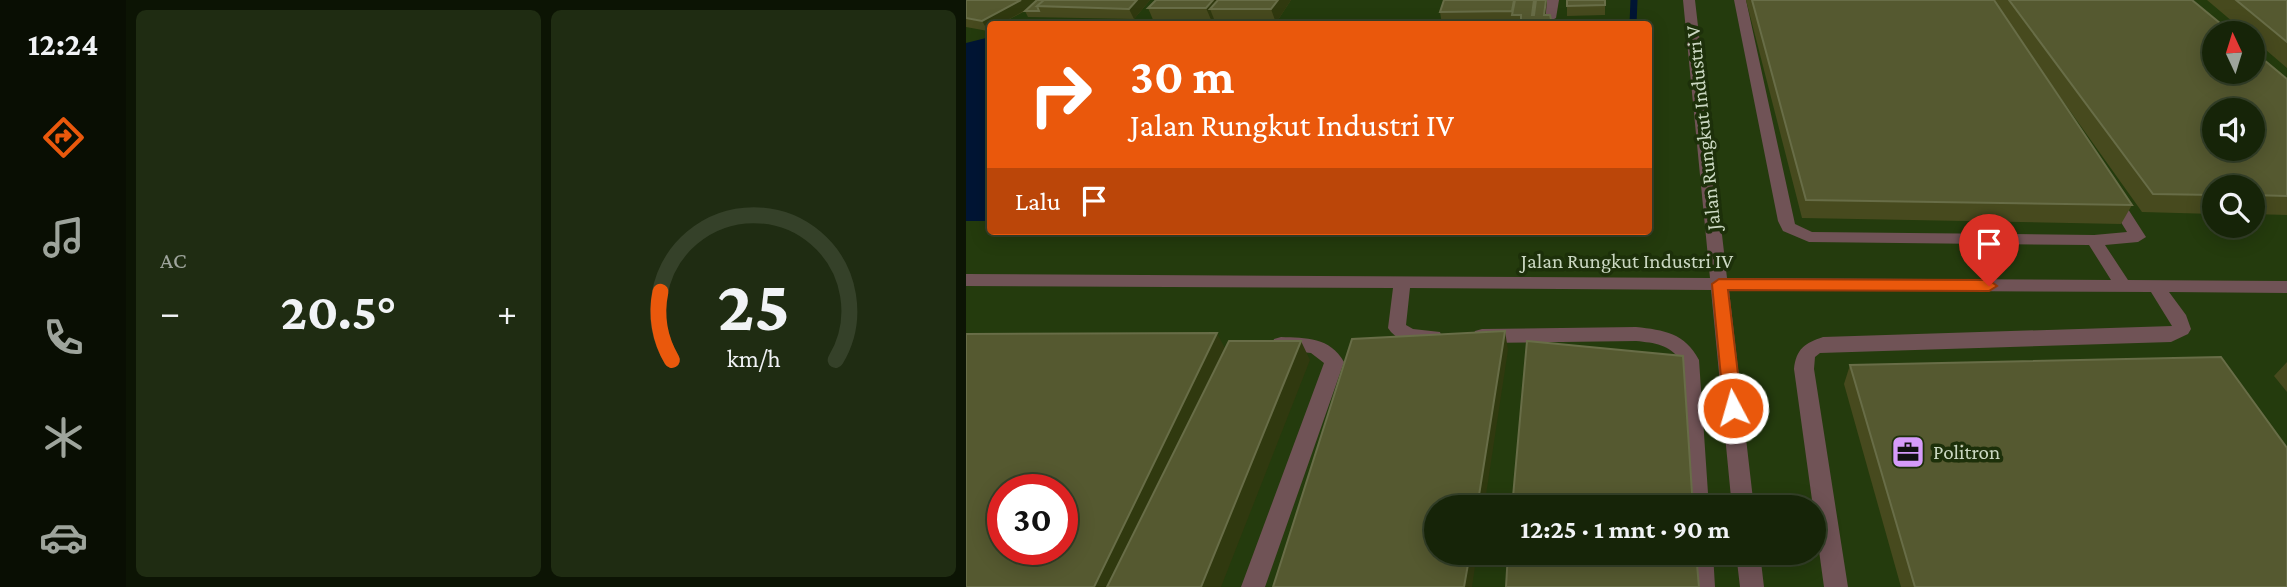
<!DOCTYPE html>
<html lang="id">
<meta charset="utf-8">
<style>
body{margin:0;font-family:"Crimson Pro",serif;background:#1f2c12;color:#f1f3f6;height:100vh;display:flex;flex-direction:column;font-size:26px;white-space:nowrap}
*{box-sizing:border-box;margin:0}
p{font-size:23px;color:#9ea49c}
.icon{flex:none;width:38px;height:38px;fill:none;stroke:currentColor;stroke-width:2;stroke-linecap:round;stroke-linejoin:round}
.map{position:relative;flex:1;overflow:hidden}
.drawer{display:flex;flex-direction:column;gap:10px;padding:10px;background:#0c1404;width:840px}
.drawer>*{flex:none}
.guide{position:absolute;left:21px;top:21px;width:665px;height:214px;border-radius:7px;box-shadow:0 4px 18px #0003,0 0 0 2px #354129;background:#ea580c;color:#fff;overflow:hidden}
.needle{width:46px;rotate:356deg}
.buttons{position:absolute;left:1236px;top:21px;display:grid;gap:14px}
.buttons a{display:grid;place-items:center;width:63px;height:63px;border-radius:50%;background:#162408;box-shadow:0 4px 18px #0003,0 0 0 2px #354129;font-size:35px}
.speed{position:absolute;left:21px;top:474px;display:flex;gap:14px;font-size:35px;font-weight:700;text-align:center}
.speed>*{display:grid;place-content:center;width:91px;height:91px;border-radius:50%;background:#162408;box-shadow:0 4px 18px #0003,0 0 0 2px #354129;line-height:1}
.speed .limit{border:10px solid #d22;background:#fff;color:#111}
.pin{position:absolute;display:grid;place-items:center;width:60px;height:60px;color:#fff;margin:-72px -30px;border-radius:50% 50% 50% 0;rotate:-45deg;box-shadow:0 0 7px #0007}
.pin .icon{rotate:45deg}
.me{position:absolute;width:77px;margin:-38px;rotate:354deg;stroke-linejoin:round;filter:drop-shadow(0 0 5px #0008)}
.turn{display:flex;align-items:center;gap:24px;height:147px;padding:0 28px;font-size:32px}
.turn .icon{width:91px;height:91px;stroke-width:2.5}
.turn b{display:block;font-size:49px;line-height:60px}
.then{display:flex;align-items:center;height:66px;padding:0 28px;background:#0003;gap:14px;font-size:26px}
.big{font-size:52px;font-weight:700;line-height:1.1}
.drawer .card{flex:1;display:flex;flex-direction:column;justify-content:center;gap:10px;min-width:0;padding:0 24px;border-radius:10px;background:#1f2c12}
.drawer .dial{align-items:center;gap:0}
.dial svg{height:182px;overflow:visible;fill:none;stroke:#354129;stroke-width:7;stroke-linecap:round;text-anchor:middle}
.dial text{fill:#f1f3f6;stroke:none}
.heat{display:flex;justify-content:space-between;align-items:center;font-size:38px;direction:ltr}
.drawer .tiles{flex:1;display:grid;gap:10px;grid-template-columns:repeat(2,1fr)}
.trip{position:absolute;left:458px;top:495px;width:402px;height:70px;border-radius:35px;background:#162408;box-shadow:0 4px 18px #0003,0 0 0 2px #354129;font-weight:700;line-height:70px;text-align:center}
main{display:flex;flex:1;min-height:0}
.tabs{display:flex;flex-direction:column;width:126px;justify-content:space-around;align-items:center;background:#090e03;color:#9ea49c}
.tabs .icon{width:49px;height:49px}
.tabs .current{color:#ea580c}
.tabs b{font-size:32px;color:#f1f3f6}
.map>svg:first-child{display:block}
.built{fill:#243b0d;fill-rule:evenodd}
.water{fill:#001534}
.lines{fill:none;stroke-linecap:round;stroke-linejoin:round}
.stream{stroke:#001534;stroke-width:7}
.minor{fill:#705356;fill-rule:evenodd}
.wall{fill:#474a1e}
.shaded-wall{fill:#30390f}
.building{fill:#555930;stroke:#686d47;stroke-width:2;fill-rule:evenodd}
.route{fill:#ea580c;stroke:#983908;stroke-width:2}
.labels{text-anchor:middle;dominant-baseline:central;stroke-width:7;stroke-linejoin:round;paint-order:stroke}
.street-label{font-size:21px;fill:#cbd8c2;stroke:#1d300a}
.poi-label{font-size:21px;fill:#cbd8c2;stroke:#1d300a;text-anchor:start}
</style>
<main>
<nav class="tabs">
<b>12:24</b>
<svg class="icon current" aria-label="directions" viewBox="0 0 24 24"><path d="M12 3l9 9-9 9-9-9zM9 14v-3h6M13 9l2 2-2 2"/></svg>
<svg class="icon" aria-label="music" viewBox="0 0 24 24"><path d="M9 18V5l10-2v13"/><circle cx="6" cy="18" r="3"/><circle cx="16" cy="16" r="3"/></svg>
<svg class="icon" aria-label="phone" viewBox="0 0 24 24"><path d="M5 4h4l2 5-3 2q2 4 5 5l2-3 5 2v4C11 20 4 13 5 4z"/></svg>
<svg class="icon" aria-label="climate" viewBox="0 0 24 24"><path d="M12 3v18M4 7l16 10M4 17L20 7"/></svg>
<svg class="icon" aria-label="car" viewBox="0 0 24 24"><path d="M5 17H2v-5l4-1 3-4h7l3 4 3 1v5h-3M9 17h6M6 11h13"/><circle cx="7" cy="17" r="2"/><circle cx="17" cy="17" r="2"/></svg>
</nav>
<section class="drawer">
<div class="tiles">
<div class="card"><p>AC</p>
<div class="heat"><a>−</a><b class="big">20.5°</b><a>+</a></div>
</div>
<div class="card dial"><svg viewBox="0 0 100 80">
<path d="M14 69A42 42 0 1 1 86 69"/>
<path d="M14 69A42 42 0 0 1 9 39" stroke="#ea580c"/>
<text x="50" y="56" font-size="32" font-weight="700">25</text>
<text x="50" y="72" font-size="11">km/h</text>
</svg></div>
</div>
</section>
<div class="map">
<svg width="1321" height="587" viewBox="0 0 1321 587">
<rect width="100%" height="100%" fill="#1d300a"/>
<path class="built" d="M0,0H1321V587H0ZM24,24H682V231H24ZM1248,33H1286V72H1248ZM1248,110H1286V149H1248ZM1248,187H1286V226H1248ZM37,490H96V550H37ZM471,508H849V553H471Z"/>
<path class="water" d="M24,37V221H0V43Z"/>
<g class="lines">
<path class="stream" d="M667,24L668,0"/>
<path class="minor" d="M581,0H593L590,18L584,21L578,18Z
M717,0H729L761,278L1145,280L1123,245L843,242L817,231L812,221L768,0H780L829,224L846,232L1128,235L1161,232L1140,198L1148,193L1153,195L1180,237L1172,242L1139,245L1162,280L1321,281V293L1203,292L1220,315L1225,329L1222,334L1205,342L854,353L849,357L848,369L882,587H858L828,369C830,349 839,343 857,337L1206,326L1185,292L763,290L788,508H766L745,290L444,288L440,325L447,329L474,332L476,337L474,342C456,347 432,344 422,328L427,288L0,286V274L744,278Z
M670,327C698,330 719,333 733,360L743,508H721L715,361C703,344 689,343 670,341L516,343L509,341L507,336L509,331L516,329Z
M315,337C340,338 364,337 378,362L299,587H275L358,363L345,353L308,349L306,344L308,339Z
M723,553H747L749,587H725Z
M770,553H794L798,587H774Z"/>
</g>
<path class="wall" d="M0,0H184L168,19L62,17L59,11L34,24H24L22,31L0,27Z
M190,0H325L310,23H250L248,19L246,22H188L182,8Z
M478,0H570L568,15H584L586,24H476L474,12Z
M639,0V15L601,16V6Z
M780,0H1226L1321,79V215L1286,214V187H1248V214L1176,212L1067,59L1166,205L1155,224L836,218Z
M1241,0H1321V68L1286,38V33H1280Z
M1321,362V392L1308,376Z
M884,365L1321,587H935L878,384Z"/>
<path class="shaded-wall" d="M55,0H78L34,24H24V30L22,31L16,21Z
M171,0H184L168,19L163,9Z
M247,0H263L244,9L248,19L246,22L240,8Z
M312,0H325L310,23L305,9Z
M568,0H570L567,24L566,15Z
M580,0H581L579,24L578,15Z
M539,331L542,350L518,508H511Z
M251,333L261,352L152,587H128Z
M335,341L344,360L255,587H235Z
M504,553H511L506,587H498Z"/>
<path class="building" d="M0,0H55L16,21L0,18Z
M71,0H78L71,6L73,11H59Z
M78,0H171L163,9L71,6Z
M190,0H247L240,8H182Z
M252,0H312L305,9H244Z
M478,0H548L546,11L474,12Z
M549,0H568L566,15H568L570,0H580L578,15H584L586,24H555V15H546Z
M601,0H639V5L601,6Z
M786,0H1028L1166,205L840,200Z
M1043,0H1226L1266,33H1248V72H1286V50L1321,79V196L1286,195V187H1248V195L1187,194ZM1248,110H1286V149H1248Z
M1270,0H1321V42Z
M539,331L511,508H471V553H504L498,587H307L386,339Z
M251,333L128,587H0V334ZM37,490H96V550H37Z
M263,341H335L235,587H141Z
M561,341L717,356L727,508H546Z
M1255,357L1321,448V587H949L884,365Z
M542,553H730L733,587H540Z"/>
<path class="route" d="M753,279L1023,280L1031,286L1023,291L762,290L776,408L773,413L767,416L760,413L758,408L746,284Z"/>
<defs>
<symbol id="office-square" viewBox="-11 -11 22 22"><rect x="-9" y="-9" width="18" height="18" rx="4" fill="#d69bfa" stroke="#1d300a"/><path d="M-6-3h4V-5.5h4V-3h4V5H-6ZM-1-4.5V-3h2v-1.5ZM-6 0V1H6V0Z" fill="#111"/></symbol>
</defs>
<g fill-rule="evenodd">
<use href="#office-square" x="923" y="433" width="38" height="38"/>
</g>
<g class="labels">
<g class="street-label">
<text transform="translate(737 128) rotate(-96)">Jalan Rungkut Industri V</text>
<text x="661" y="261">Jalan Rungkut Industri IV</text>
</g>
<g class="poi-label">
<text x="967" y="452">Politron</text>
</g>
</g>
</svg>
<div class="buttons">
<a><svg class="needle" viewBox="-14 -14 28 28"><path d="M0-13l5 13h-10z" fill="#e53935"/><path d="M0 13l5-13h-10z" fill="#9ea49c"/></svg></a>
<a><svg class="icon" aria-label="sound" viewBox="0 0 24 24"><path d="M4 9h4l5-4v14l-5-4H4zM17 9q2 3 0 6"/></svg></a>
<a><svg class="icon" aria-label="search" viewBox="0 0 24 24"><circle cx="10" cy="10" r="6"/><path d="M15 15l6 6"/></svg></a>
</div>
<div class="speed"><div class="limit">30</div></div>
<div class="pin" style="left:1023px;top:286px;background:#d93025"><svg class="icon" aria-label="arrive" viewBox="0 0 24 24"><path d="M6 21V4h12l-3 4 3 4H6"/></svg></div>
<svg class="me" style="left:767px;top:408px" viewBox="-20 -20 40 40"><circle r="17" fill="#ea580c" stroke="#fff" stroke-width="3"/><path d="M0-11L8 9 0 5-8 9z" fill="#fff"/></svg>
<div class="trip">12:25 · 1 mnt · 90 m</div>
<div class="guide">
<div class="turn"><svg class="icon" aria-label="right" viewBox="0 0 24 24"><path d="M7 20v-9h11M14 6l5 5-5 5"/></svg><div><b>30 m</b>Jalan Rungkut Industri IV</div></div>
<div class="then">Lalu<svg class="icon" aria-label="arrive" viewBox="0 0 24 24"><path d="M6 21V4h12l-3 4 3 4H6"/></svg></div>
</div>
</div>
</main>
